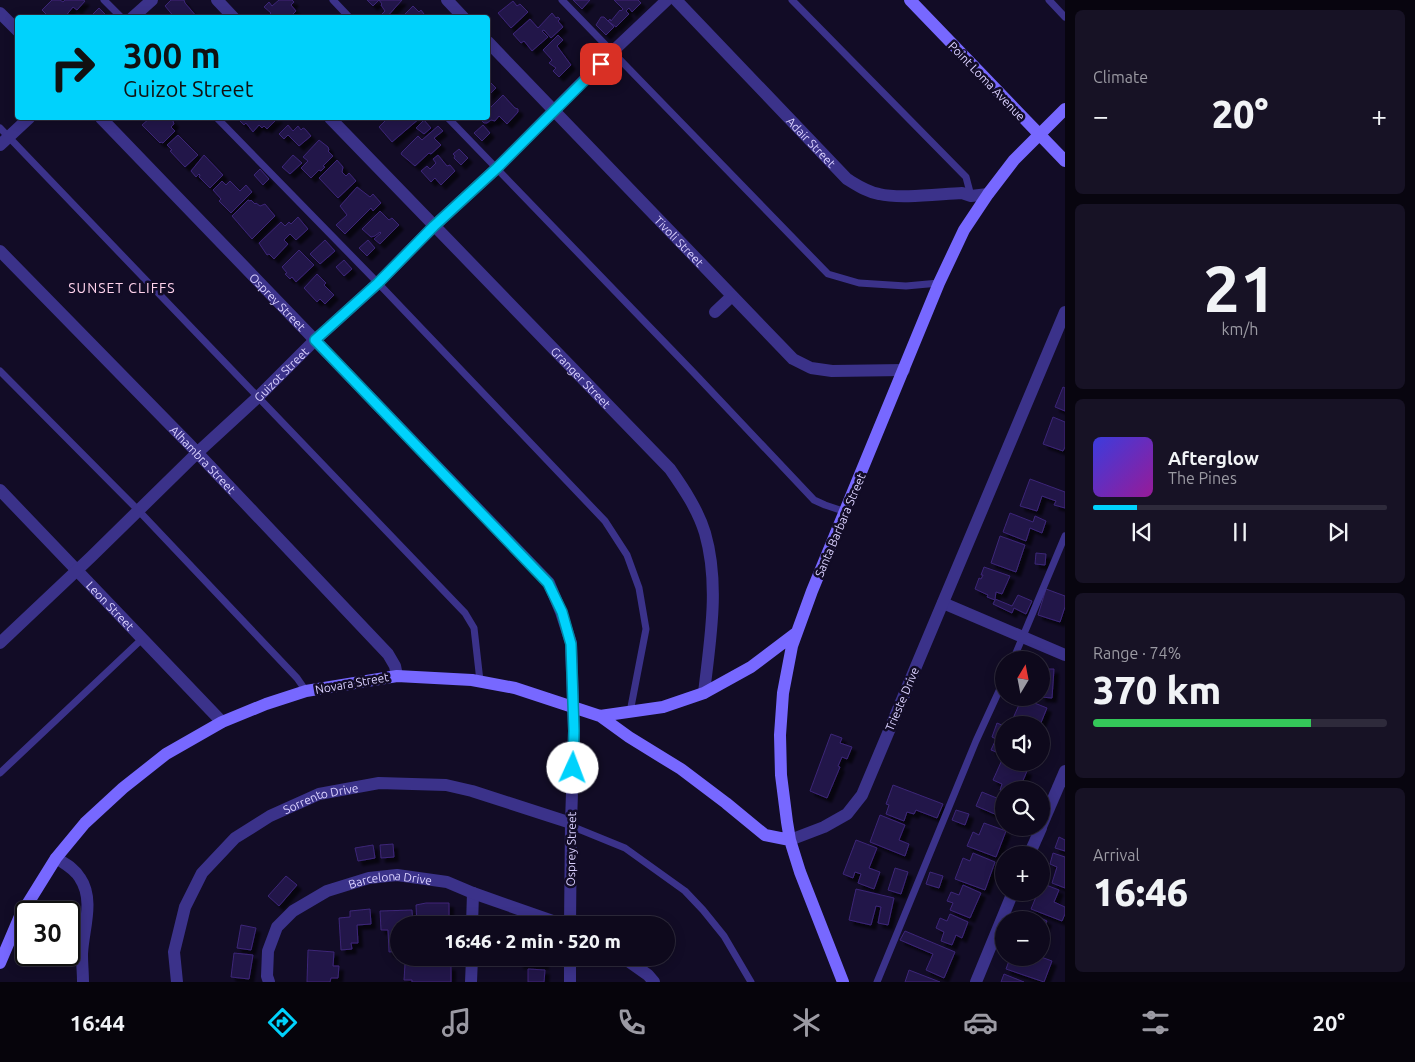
<!DOCTYPE html>
<meta charset="utf-8">
<style>
body{margin:0;font-family:Ubuntu,sans-serif;background:#171225;color:#f1f3f6;height:100vh;display:flex;flex-direction:column;font-size:19px;white-space:nowrap}
*{box-sizing:border-box;margin:0}
p{font-size:16px;color:#9b9aa3}
.icon{flex:none;width:28px;height:28px;fill:none;stroke:currentColor;stroke-width:2;stroke-linecap:round;stroke-linejoin:round}
.map{position:relative;flex:1;overflow:hidden}
.drawer{display:flex;flex-direction:column;gap:10px;padding:10px;background:#08050f;width:350px}
.drawer>*{flex:none}
.hud{position:absolute;left:15px;top:15px;width:475px;height:105px;border-radius:5px;box-shadow:0 2px 12px #0003,0 0 0 1px #2e2a3b;background:#00d2fc;color:#111;overflow:hidden}
.needle{width:32px;rotate:10deg}
.fabs{position:absolute;left:995px;top:651px;display:grid;gap:10px}
.fabs a{display:grid;place-items:center;width:55px;height:55px;border-radius:50%;background:#0e091c;box-shadow:0 2px 12px #0003,0 0 0 1px #2e2a3b;font-size:25px}
.speed{position:absolute;left:15px;top:901px;display:flex;gap:10px;font-size:25px;font-weight:700;text-align:center}
.speed>*{display:grid;place-content:center;width:65px;height:65px;border-radius:50%;background:#0e091c;box-shadow:0 2px 12px #0003,0 0 0 1px #2e2a3b;line-height:1}
.speed .limit{border:2px solid #111;border-radius:8px;background:#fff;color:#111}
.pin{position:absolute;display:grid;place-items:center;width:42px;height:42px;color:#fff;margin:-21px;border-radius:10px;box-shadow:0 2px 8px #0006}
.me{position:absolute;width:55px;margin:-28px;rotate:2deg;stroke-linejoin:round;filter:drop-shadow(0 0 4px #0008)}
.turn{display:flex;align-items:center;gap:18px;height:105px;padding:0 25px;font-size:22px}
.turn .icon{width:65px;height:65px;stroke-width:2.5}
.turn b{display:block;font-size:35px;line-height:42px}
.big{font-size:38px;font-weight:800;line-height:1.1}
.drawer .tile{flex:1;display:flex;flex-direction:column;justify-content:center;gap:8px;min-width:0;padding:0 18px;border-radius:8px;background:#171225}
.drawer .dial{align-items:center;gap:0}
.dial b{font-size:65px;line-height:1}
.song{display:flex;align-items:center;gap:15px}
.cover{width:60px;height:60px;border-radius:8px;background:linear-gradient(135deg,hsl(240 70% 55%),hsl(300 70% 35%))}
.played{height:5px;border-radius:2px;background:linear-gradient(90deg,#00d2fc 15%,#2e2a3b 15%)}
.keys{display:flex;justify-content:space-around;direction:ltr}
.heat{display:flex;justify-content:space-between;align-items:center;font-size:28px;direction:ltr}
.charge{height:8px;border-radius:4px;background:linear-gradient(90deg,#34c759 74%,#2e2a3b 0)}
.trip{position:absolute;left:390px;top:916px;width:285px;height:50px;border-radius:25px;background:#0e091c;box-shadow:0 2px 12px #0003,0 0 0 1px #2e2a3b;font-weight:800;line-height:50px;text-align:center}
.dock{display:flex;height:80px;justify-content:space-around;align-items:center;background:#06040b;color:#9b9aa3}
.dock .icon{width:35px;height:35px}
.dock .active{color:#00d2fc}
.dock b{font-size:22px;color:#f1f3f6}
main{display:flex;flex:1;min-height:0}
.map>svg:first-child{display:block}
.building{fill:#241649;stroke:#3c2678;filter:url(#shadow)}
.lines{fill:none;stroke-linecap:round;stroke-linejoin:round}
.lane{stroke:#3b328a;stroke-width:7}
.street{stroke:#3b328a;stroke-width:12}
.secondary{stroke:#7768ff;stroke-width:12}
.route-casing{stroke:#0088a4;stroke-width:12}
.route{stroke:#00d2fc;stroke-width:9}
.labels{text-anchor:middle;dominant-baseline:central;stroke-width:5;stroke-linejoin:round;paint-order:stroke}
.street-label{font-size:12px;fill:#dad1ff;stroke:#120c26}
.neighbourhood-label{font-size:14px;letter-spacing:1px;fill:#ffd3ec;stroke:#120c26}
</style>
<main>
<div class="map">
<svg width="1065" height="982" viewBox="0 0 1065 982">
<defs>
<filter id="shadow"><feDropShadow dx="4.5" dy="4.5" stdDeviation="1" flood-color="#0009"/></filter>
</defs>
<rect width="100%" height="100%" fill="#120c26"/>
<path class="building" d="M52,0H60L63,2L65,0H83L85,1L77,10L73,7L64,18H45L44,16L46,14L42,10Z
M171,0H184L185,3L197,17L175,18L165,6Z
M279,0H292L294,2L291,5L296,11L289,18H272L269,15L271,13L264,7L269,2L272,6Z
M367,0H402L386,18H378L385,11L381,5L382,4L379,0L373,6Z
M573,0H590L582,9Z
M614,0H638L641,3L632,12L629,8L626,11L629,14L616,27L608,21L610,19L611,21L620,10L621,11L623,9Z
M513,1L517,6L520,4L528,12L511,28L498,13Z
M413,6L419,12L421,10L424,14L422,15L424,18L402,17Z
M99,8L107,16L92,18L91,16Z
M552,13L556,18L558,17L560,19L558,21L563,27L551,38L544,30L542,31L548,37L532,51L524,41L521,43L513,34L530,19L538,28Z
M601,17H604L614,27L606,35L596,25Z
M558,35L563,40L557,46L571,65L559,77L553,71L556,68L549,63L552,60L543,50Z
M488,80L496,88L488,96Z
M503,95L515,108L518,109V112L507,124L499,116L495,121L491,120L487,123H484L479,118H488V106L490,108Z
M150,118H169L173,121L174,124L171,127L175,131L163,143L161,142L160,143L142,125Z
M239,118H278L267,129L264,126L262,128L259,125L253,132L246,123L244,125L238,119Z
M388,118H397L400,120L403,118H420L392,142L379,127Z
M424,120L431,128L424,134L416,128Z
M288,125L293,131L298,126L301,130L303,128L305,129L311,136L299,146L288,135L284,139L279,134Z
M483,125L490,133L482,141L474,133Z
M438,126L443,131L434,138L441,145L431,154L429,153L415,166L401,154L402,152L418,136L422,140Z
M178,135L198,155L185,167L170,151L172,150L167,145Z
M319,140L328,147L329,150L328,151L333,156L323,166L325,167L321,171L319,170L311,178L301,168L308,161L303,157Z
M459,149L468,158L461,165L454,158L455,156L453,154Z
M204,155L223,175L210,188L199,177L200,175L199,174L196,177L191,171Z
M293,155L302,163L290,174L282,167Z
M438,155L447,166L450,165L455,171L441,185L435,178L431,182L421,171L427,166L430,169L436,163L433,159Z
M337,160L343,167L342,172L346,176L349,173L356,181L338,198L319,178Z
M260,169L269,179L263,185L254,175Z
M222,181L226,185L230,181L240,191L246,185L252,192L231,213L219,201L221,199L213,190Z
M357,187L370,197L373,194L381,203L373,211L371,208L345,234L336,225L347,215L340,206Z
M248,200L250,201L251,200L255,204L256,203L260,206L265,204L275,216L252,239L232,216Z
M380,211L389,220L392,218L399,225L380,244L374,239L381,233L380,232L375,236L371,237L362,229Z
M298,217L308,229L296,240L290,234L284,240L288,244L274,259L269,254L267,255L259,243L281,222L285,226L289,222L291,224Z
M325,240L335,251L320,264L310,254Z
M368,240L375,248L367,256L359,248Z
M299,250L314,265L296,282L292,277L290,279L285,274L287,273L282,267Z
M344,260L352,269L344,276L336,267Z
M317,274L326,283L324,285L334,295L325,304L320,299L317,302L304,288Z
M1063,387L1065,388V411L1055,407Z
M1053,417L1065,422V447L1063,451L1043,444Z
M1030,479L1065,492V508L1054,505L1056,501L1042,496L1037,511L1020,506Z
M1010,513L1033,522L1035,516L1046,521L1042,533L1030,528L1026,541L1003,532Z
M1000,536L1025,545L1016,572L991,563Z
M1036,553L1046,554L1045,565L1035,564Z
M984,567L1010,576L1002,594L996,592L995,599L1012,606L1018,595L1032,601L1026,614L1014,608L1012,613L993,604L995,600L987,597L988,595L975,589L979,578L981,579L983,575H981Z
M1046,589L1065,596V607L1060,622L1038,615Z
M1041,664L1046,665V669H1054L1052,698L1041,697Z
M1022,698L1047,708L1040,725H1016L1011,723Z
M997,723L1004,726V755L991,750L996,739L992,737Z
M831,734L842,738L840,743L852,747L847,759L842,757L838,766L840,767L827,798L810,791Z
M1002,760L1004,762L1027,771L1019,790H1004V791L1000,790L1002,784L993,780Z
M893,785L943,804L937,818L916,810L914,814L907,812L904,821L886,814L889,805L886,804Z
M982,792L1004,801V818L976,806Z
M956,810L969,814L965,825L952,820Z
M880,815L905,825L899,840L909,844L905,856L870,842Z
M984,823L1006,831L996,857L967,846L973,832L979,835Z
M1059,837L1065,840V851L1055,848Z
M856,840L877,848L869,868L880,872L874,889L858,883L861,874L855,872L853,878L843,874Z
M393,844L394,857L381,858L380,845Z
M373,845L375,858L358,861L355,848Z
M973,853L995,862L985,890L955,879L963,858L970,861Z
M1053,853L1065,857V888L1052,883L1057,867L1050,864Z
M895,868L908,872L901,894L888,890Z
M930,872L943,876L939,888L926,884Z
M286,876L297,885L279,906L268,896Z
M1041,883L1059,890L1054,902L1065,907V914L1062,921L1031,909L1038,892H1041Z
M963,885L981,893L970,918L950,910L953,903L947,901L951,892L959,895Z
M856,889L894,898L888,925L878,923L881,907L876,906L871,925L849,920Z
M426,903H449V917H436V924L417,925L416,905Z
M370,909L371,924L357,925L358,943H351L352,949L341,950L339,918L350,917V911Z
M412,910L413,925H399V951L389,952L388,930H381L380,911Z
M1029,913L1047,921L1042,931L1046,933L1041,945V920H1025Z
M950,914L968,922L962,938L956,935L952,945L941,941L944,932L936,928L940,918L947,921Z
M241,925L256,928L251,950L237,948Z
M905,931L955,952L944,978L926,970L933,954L900,940Z
M308,950L334,952L333,966H339L338,978H331L330,982H307Z
M234,953L253,955L249,979L231,977Z
M1041,957L1052,961L1044,982L1006,969L1010,958Z
M519,958H544V965L519,964Z
M405,964L451,966V982H412V980H404Z
M528,969L545,970L544,982H528Z
M909,970L940,982H905Z
M1004,974L1024,982H1001Z"/>
<g class="lines">
<path class="lane" d="M104,0L122,18
M333,0L350,18
M562,0L828,274L859,283L906,286L939,283
M792,0L966,177L971,196
M1049,0L1065,17
M217,118L378,283L605,521L627,555L639,588L646,629L630,712
M448,118L695,374L814,500L825,505L846,512
M0,128L465,613L474,628L480,681
M0,371L138,510L297,678L306,691
M1013,660L1065,536
M0,773L142,639
M571,826L625,848L685,891L703,910L724,936L751,982
M877,982L976,741L1004,680"/>
<g class="street">
<path d="M217,0L234,18"/>
<path d="M447,0L464,18"/>
<path id="s1" d="M676,0L847,179C857,185 867,192 879,194C900,199 939,194 962,193L971,196L988,194"/>
<path d="M0,13L18,31"/>
<path d="M132,18L152,0"/>
<path id="s2" d="M488,42L793,359L811,368L832,371L904,370"/>
<path id="s3" d="M101,118L549,583L561,612L571,643L574,731L571,823L570,925"/>
<path id="s4" d="M330,118L670,469C684,489 698,510 705,533C720,585 710,640 704,693"/>
<path d="M0,145L29,118"/>
<path id="s5" d="M0,251L189,444L388,654L395,666L397,676"/>
<path d="M715,312L732,296"/>
<path id="s6" d="M0,490L222,722"/>
<path d="M943,603L1065,655"/>
<path id="s7" d="M0,643L91,557L197,453L258,397L315,340L378,283L434,226L497,168L612,52L667,0"/>
<path d="M1041,827L1065,771"/>
<path d="M790,840L824,827L847,814L862,795L1065,312"/>
<path d="M1029,855L1041,828"/>
<path d="M56,858C65,864 74,868 80,878C95,900 83,930 82,954C82,964 83,973 83,982"/>
<path d="M472,925L473,893"/>
<path d="M570,958V982"/>
<path d="M624,958L648,975L654,982"/>
<path id="s8" d="M177,982L174,952L185,907L202,873L235,838L270,816L319,794L379,783L446,785L472,791L571,823"/>
<path id="s9" d="M269,982L267,976L268,951L277,927L293,911L327,891L369,878L397,875L447,882L473,893L564,925"/>
<path d="M471,982L472,958"/>
<path d="M976,982L1013,892"/>
</g>
<path class="secondary" d="M910,0L1065,161
M600,716L629,737L681,769L726,803L765,835L790,840
M0,963L20,916L56,858L85,823L123,788L166,754L222,722L266,704L306,691L397,676L472,680L515,688L600,716L663,707L704,693L751,667L796,633
M843,982L800,872L790,840L787,822L781,775L780,735L783,693L792,646L812,591L939,283L964,230L988,194L1014,160L1065,109"/>
</g>
<g class="lines">
<defs>
<path id="route" d="M573,768L574,731L571,644L562,612L548,583L315,340L378,283L434,226L497,168L601,64"/>
</defs>
<use href="#route" class="route-casing"/>
<use href="#route" class="route"/>
</g>
<g class="labels">
<g class="street-label">
<text transform="translate(987 81) rotate(46)">Point Loma Avenue</text>
<text stroke="none"><textPath href="#s1" startOffset="196">Adair Street</textPath></text>
<text stroke="none"><textPath href="#s2" startOffset="276">Tivoli Street</textPath></text>
<text stroke="none"><textPath href="#s3" startOffset="255">Osprey Street</textPath></text>
<text stroke="none"><textPath href="#s7" startOffset="389">Guizot Street</textPath></text>
<text stroke="none"><textPath href="#s4" startOffset="361">Granger Street</textPath></text>
<text stroke="none"><textPath href="#s5" startOffset="291">Alhambra Street</textPath></text>
<text transform="translate(840 525) rotate(-67)">Santa Barbara Street</text>
<text stroke="none"><textPath href="#s6" startOffset="160">Leon Street</textPath></text>
<text transform="translate(352 683) rotate(-10)">Novara Street</text>
<text transform="translate(902 699) rotate(-67)">Trieste Drive</text>
<text stroke="none"><textPath href="#s8" startOffset="258">Sorrento Drive</textPath></text>
<text transform="translate(571 849) rotate(-89)">Osprey Street</text>
<text stroke="none"><textPath href="#s9" startOffset="184">Barcelona Drive</textPath></text>
</g>
<g class="neighbourhood-label">
<text x="122" y="288">SUNSET CLIFFS</text>
</g>
</g>
</svg>
<div class="fabs">
<a><svg class="needle" viewBox="-14 -14 28 28"><path d="M0-13l5 13h-10z" fill="#e53935"/><path d="M0 13l5-13h-10z" fill="#9b9aa3"/></svg></a>
<a><svg class="icon" aria-label="sound" viewBox="0 0 24 24"><path d="M4 9h4l5-4v14l-5-4H4zM17 9q2 3 0 6"/></svg></a>
<a><svg class="icon" aria-label="search" viewBox="0 0 24 24"><circle cx="10" cy="10" r="6"/><path d="M15 15l6 6"/></svg></a>
<a>+</a>
<a>−</a>
</div>
<div class="speed"><div class="limit">30</div></div>
<div class="pin" style="left:601px;top:64px;background:#d93025"><svg class="icon" aria-label="arrive" viewBox="0 0 24 24"><path d="M6 21V4h12l-3 4 3 4H6"/></svg></div>
<svg class="me" style="left:573px;top:768px" viewBox="-20 -20 40 40"><circle r="19" fill="#fff"/><path d="M0-13L10 11 0 6-10 11z" fill="#00d2fc"/></svg>
<div class="trip">16:46 · 2 min · 520 m</div>
<div class="hud">
<div class="turn"><svg class="icon" aria-label="right" viewBox="0 0 24 24"><path d="M7 20v-9h11M14 6l5 5-5 5"/></svg><div><b>300 m</b>Guizot Street</div></div>
</div>
</div>
<section class="drawer">
<div class="tile"><p>Climate</p>
<div class="heat"><a>−</a><b class="big">20°</b><a>+</a></div>
</div>
<div class="tile dial"><b>21</b><p>km/h</p></div>
<div class="tile">
<div class="song"><i class="cover"></i><div><b>Afterglow</b><p>The Pines</p></div></div>
<div class="played"></div>
<div class="keys"><svg class="icon" aria-label="previous" viewBox="0 0 24 24"><path d="M18 5L8 12l10 7zM5 5v14"/></svg><svg class="icon" aria-label="pause" viewBox="0 0 24 24"><path d="M8 5v14M16 5v14"/></svg><svg class="icon" aria-label="next" viewBox="0 0 24 24"><path d="M6 5l10 7-10 7zM19 5v14"/></svg></div>
</div>
<div class="tile"><p>Range · 74%</p><b class="big">370 km</b><div class="charge"></div></div>
<div class="tile"><p>Arrival</p><b class="big">16:46</b></div>
</section>
</main>
<nav class="dock">
<b>16:44</b>
<svg class="icon active" aria-label="directions" viewBox="0 0 24 24"><path d="M12 3l9 9-9 9-9-9zM9 14v-3h6M13 9l2 2-2 2"/></svg>
<svg class="icon" aria-label="music" viewBox="0 0 24 24"><path d="M9 18V5l10-2v13"/><circle cx="6" cy="18" r="3"/><circle cx="16" cy="16" r="3"/></svg>
<svg class="icon" aria-label="phone" viewBox="0 0 24 24"><path d="M5 4h4l2 5-3 2q2 4 5 5l2-3 5 2v4C11 20 4 13 5 4z"/></svg>
<svg class="icon" aria-label="climate" viewBox="0 0 24 24"><path d="M12 3v18M4 7l16 10M4 17L20 7"/></svg>
<svg class="icon" aria-label="car" viewBox="0 0 24 24"><path d="M5 17H2v-5l4-1 3-4h7l3 4 3 1v5h-3M9 17h6M6 11h13"/><circle cx="7" cy="17" r="2"/><circle cx="17" cy="17" r="2"/></svg>
<svg class="icon" aria-label="filters" viewBox="0 0 24 24"><path d="M4 7h16M4 17h16"/><circle cx="9" cy="7" r="2"/><circle cx="15" cy="17" r="2"/></svg>
<b>20°</b>
</nav>
